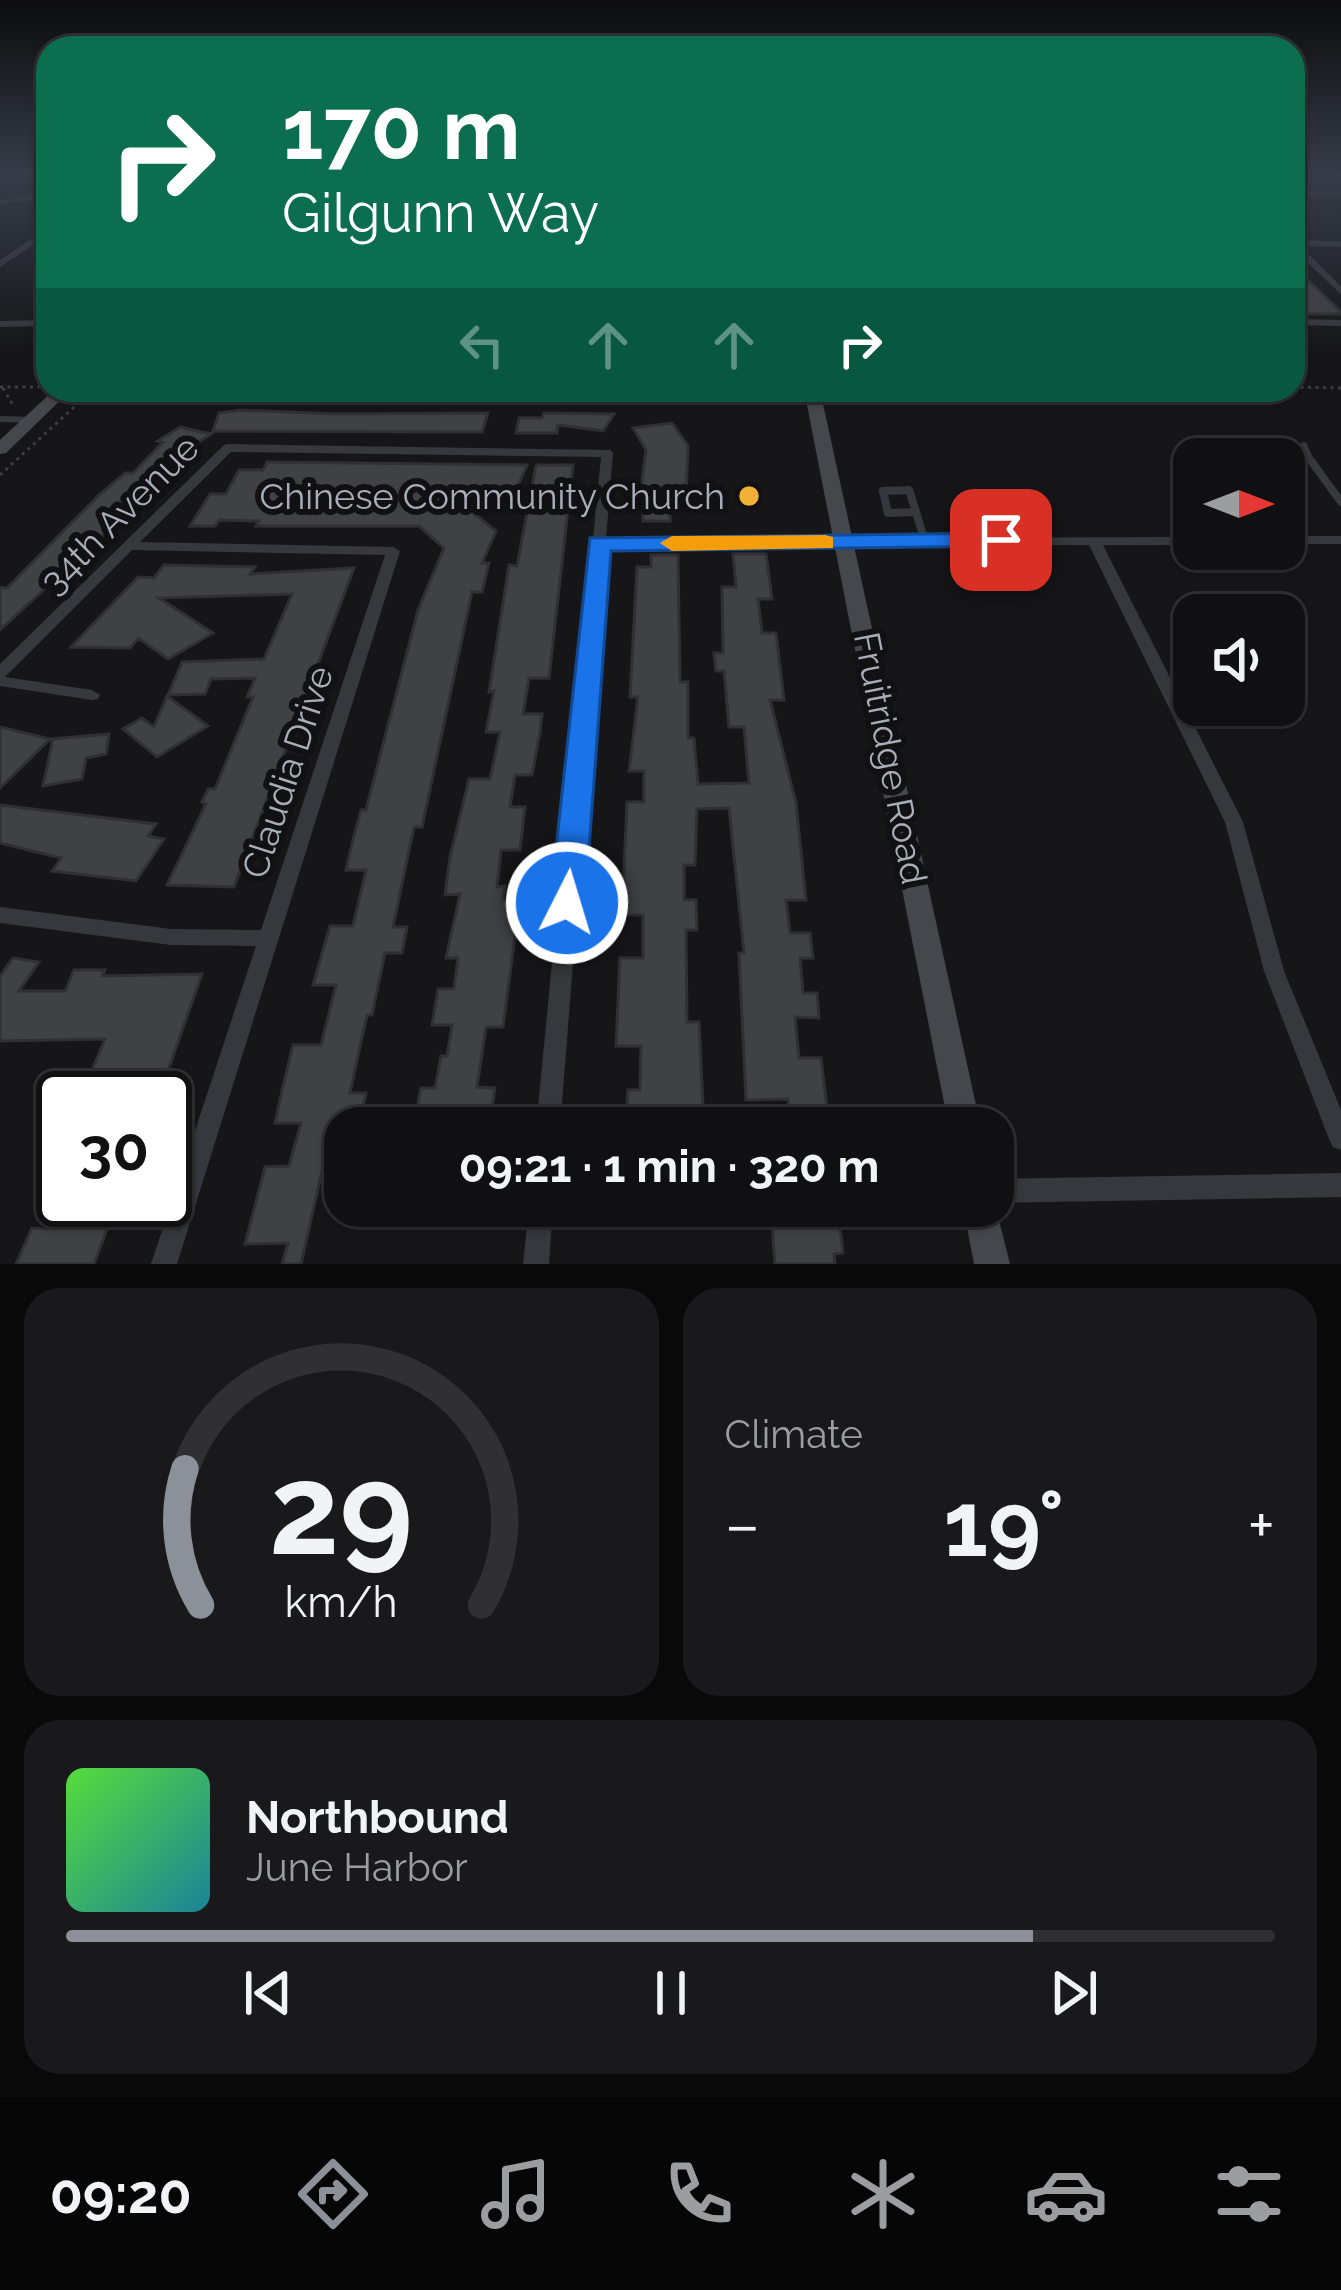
<!DOCTYPE html>
<meta charset="utf-8">
<style>
body{margin:0;font-family:Raleway,sans-serif;background:#19191b;color:#f1f3f6;height:100vh;display:flex;flex-direction:column;font-size:45px;white-space:nowrap}
*{box-sizing:border-box;margin:0}
p{font-size:39px;color:#9c9d9f}
.icon{flex:none;width:66px;height:66px;fill:none;stroke:currentColor;stroke-width:2;stroke-linecap:round;stroke-linejoin:round}
.map{position:relative;height:1264px;overflow:hidden}
.panel{display:flex;flex-direction:column;gap:24px;padding:24px;background:#09090a;flex:1}
.panel>*{flex:none}
.hud{position:absolute;left:36px;top:36px;width:1269px;height:366px;border-radius:36px;box-shadow:0 3px 9px #0004,0 0 0 3px #303032;background:#0b6e4f;color:#fff;overflow:hidden}
.needle{width:78px;rotate:90deg}
.buttons{position:absolute;left:1173px;top:438px;display:grid;gap:24px}
.buttons a{display:grid;place-items:center;width:132px;height:132px;border-radius:24px;background:#101012;box-shadow:0 3px 9px #0004,0 0 0 3px #303032;font-size:60px}
.speed{position:absolute;left:36px;top:1071px;display:flex;gap:24px;font-size:60px;font-weight:700;text-align:center}
.speed>*{display:grid;place-content:center;width:156px;height:156px;border-radius:50%;background:#101012;box-shadow:0 3px 9px #0004,0 0 0 3px #303032;line-height:1}
.speed .limit{border:6px solid #111;border-radius:18px;background:#fff;color:#111}
.pin{position:absolute;display:grid;place-items:center;width:102px;height:102px;color:#fff;margin:-51px;border-radius:24px;box-shadow:0 6px 18px #0006}
.me{position:absolute;width:132px;margin:-66px;rotate:5deg;stroke-linejoin:round;filter:drop-shadow(0 0 9px #0008)}
.turn{display:flex;align-items:center;gap:42px;height:252px;padding:0 48px;font-size:54px}
.turn .icon{width:156px;height:156px;stroke-width:2.5}
.turn b{display:block;font-size:84px;line-height:102px}
.lanes{display:flex;align-items:center;height:114px;padding:0 48px;background:#0003;justify-content:center;gap:60px;direction:ltr}
.lanes .off{opacity:.35}
.big{font-size:90px;font-weight:700;line-height:1.1}
.panel .widget{flex:1;display:flex;flex-direction:column;justify-content:center;gap:18px;min-width:0;padding:0 42px;border-radius:36px;background:#19191b}
.panel .dial{align-items:center;gap:0}
.dial svg{height:312px;overflow:visible;fill:none;stroke:#303032;stroke-width:7;stroke-linecap:round;text-anchor:middle}
.dial text{fill:#f1f3f6;stroke:none}
.song{display:flex;align-items:center;gap:36px}
.cover{width:144px;height:144px;border-radius:18px;background:linear-gradient(135deg,hsl(110 70% 55%),hsl(190 70% 35%))}
.played{height:12px;border-radius:6px;background:linear-gradient(90deg,#8c9099 80%,#303032 80%)}
.keys{display:flex;justify-content:space-around;direction:ltr}
.heat{display:flex;justify-content:space-between;align-items:center;font-size:66px;direction:ltr}
.panel .tiles{flex:1;display:grid;gap:24px;grid-template-columns:1fr 1fr}
.widget:last-child{grid-column:span 2}
.trip{position:absolute;left:324px;top:1107px;width:690px;height:120px;border-radius:36px;background:#101012;box-shadow:0 3px 9px #0004,0 0 0 3px #303032;font-weight:700;line-height:120px;text-align:center}
.tabs{display:flex;height:192px;justify-content:space-around;align-items:center;background:#060607;color:#9c9d9f}
.tabs .icon{width:84px;height:84px}
.tabs .selected{color:#8c9099}
.tabs b{font-size:54px;color:#f1f3f6}
.map>svg:first-child{display:block}
.building{fill:#404145;stroke:#303034;stroke-width:3}
.lines{fill:none;stroke-linecap:round;stroke-linejoin:round}
.path-far1{stroke:#3d3f44;stroke-width:3;stroke-dasharray:3 4.5;stroke-linecap:butt}
.path{stroke:#3d3f44;stroke-width:4.5;stroke-dasharray:9 14;stroke-linecap:butt}
.lane-far1{stroke:#37383d;stroke-width:6}
.lane{stroke:#37383d;stroke-width:8}
.street{fill:#37383d;fill-rule:evenodd}
.secondary{fill:#45474d;fill-rule:evenodd}
.route{fill:#1a73e8;stroke:#114b97;stroke-width:3}
.slow{fill:#f59e0b}
.poi-dot{fill:#f2b134;stroke:#111113;stroke-width:4.5}
.labels{text-anchor:middle;dominant-baseline:central;stroke-width:12;stroke-linejoin:round;paint-order:stroke}
.poi-label{font-size:36px;fill:#a8adb8;stroke:#111113;text-anchor:end}
.street-label{font-size:36px;fill:#a8adb8;stroke:#111113}
</style>
<div class="map">
<svg width="1341" height="1264" viewBox="0 0 1341 1264">
<rect width="100%" height="100%" fill="#161618"/>
<path class="building" d="M1293,265L1341,312V314H1293Z
M240,410L334,414L488,413L482,432L213,431L219,413Z
M544,413L614,414L603,431L558,425L557,433H516L519,418H542Z
M672,423L688,446L686,498H670V521H643V511H638L646,450L633,428Z
M180,427L211,434L162,466L176,468L0,630V588H7L99,495L125,473H133L163,442L158,441Z
M267,462L527,465L517,488H442L496,531L482,563H489L482,592H472L422,827H414L393,927H407L402,953H385L372,1015H367L350,1093H366L358,1128H345V1159L325,1158L301,1264H282L288,1243L245,1244L265,1167L289,1166L301,1123H275L283,1086L293,1045H321L336,985H313L330,926H353L366,870H346L352,844L361,810H366L418,610L444,548L419,526H256L259,521L219,520L215,526H190L210,494H226L239,470H263Z
M536,465H573L549,678H529L523,714H542L540,732L532,775H515L510,807H525L520,850H501L497,887L505,886L503,899L520,898L503,1027H486L477,1087L495,1088L490,1122L473,1121V1128H413L421,1088H435L441,1056H447L452,1025H432L438,989H454L458,958H446L460,894L445,895L450,857L469,779H490L500,732H486L494,691L489,692L509,565L517,566Z
M733,554H766L772,599H758L762,633H776L784,700H770L796,803L806,900H786L790,933H810L813,958H800L803,993H817L819,1018L795,1017L799,1058H821L829,1123H790L788,1099L746,1100L739,953H744L729,808L697,809L695,865H684V900H696L697,930H686L687,1022H699L704,1128H626L628,1090H640L641,1046H616L620,958H643V915H622L627,802H644V771H629L638,697H630L637,567H651V555H678L680,682H688V738H694L698,784L749,783L744,727H729L724,671H716L714,653H723L722,587H736Z
M164,565L255,567L250,574L354,568L234,887L167,885L206,804L202,802L208,789H215L253,697H247L255,678L211,679L205,694L168,695L182,662L264,659L292,594L159,598L213,633L168,659L138,638L130,648L71,647L138,577L154,578Z
M167,696L208,726L157,757L123,729L142,718L154,727Z
M0,727L50,739L0,788Z
M109,734L106,754L86,758L82,779L43,786L53,739Z
M0,805L156,824L148,836L164,839L136,881L52,871L61,858L0,843Z
M13,958L39,962L19,991H65L74,970H105L102,976L202,974L167,1073H140L130,1098H80L105,1039L0,1041V976Z
M59,1200H118L94,1264H16L32,1228L47,1229Z
M838,1211L843,1253L834,1254L835,1264H775L771,1212Z"/>
<g class="lines">
<path class="path-far1" d="M0,387H40
M1293,387L1341,388
M3,388L13,405
M111,390L145,397L547,390
M719,390L795,391
M828,390H851
M0,475L73,408L85,390"/>
<path class="path" d="M929,1217L943,1216"/>
<path class="lane-far1" d="M1304,445L1313,465"/>
<path class="lane" d="M1312,462L1341,502
M909,490L916,512L888,513L883,491Z
M916,512L925,542"/>
<path class="street" d="M1293,191H1341V195H1293Z
M48,194V198L0,204V200Z
M48,228V235L0,267V260Z
M1293,240L1341,241V247L1300,246L1341,286V294L1293,249Z
M1293,319L1341,320V326L1293,325Z
M48,320V326L0,327V321Z
M0,416L35,417L41,420L35,423L0,422Z
M228,444L611,450L613,453L606,539L1194,537V545H1103L1243,822L1284,971L1341,1110V1150L1333,1147L1329,1139L1264,971L1225,822L1089,545L606,547L560,1128H536L601,457L231,452L140,542L393,547L400,551L177,1264H151L256,946L171,945L0,923V907L171,929L261,930L385,555L132,550L5,677L92,690L100,695L98,699L92,700L0,686V664L224,445Z
M1284,536H1341V544H1284Z
M1341,1173V1197L993,1203V1179Z
M529,1206H553L549,1264H523Z"/>
<path class="secondary" d="M54,390H71L6,453L0,454V440Z
M804,390H820L981,1128H949Z
M993,1196L1010,1264H974L963,1206H993Z"/>
</g>
<linearGradient id="sky" x2="0" y2="1"><stop stop-color="#0c0c0d"/><stop offset="0.5" stop-color="#363c48"/><stop offset="1" stop-color="#363c48" stop-opacity="0"/></linearGradient>
<rect width="1341" height="351" fill="url(#sky)"/>
<path class="route" d="M1001,533L1010,535V546L611,551L585,903L580,913H555L550,903L590,538Z"/>
<path class="slow" d="M825,535L833,537V548L672,551L660,543L672,536Z"/>
<circle class="poi-dot" cx="749" cy="496" r="12"/>
<g class="labels">
<g class="poi-label">
<text x="725" y="496">Chinese Community Church</text>
</g>
<g class="street-label">
<text transform="translate(119 514) rotate(-45)">34th Avenue</text>
<text transform="translate(891 758) rotate(79)">Fruitridge Road</text>
<text transform="translate(287 772) rotate(-72)">Claudia Drive</text>
</g>
</g>
</svg>
<div class="buttons">
<a><svg class="needle" viewBox="-14 -14 28 28"><path d="M0-13l5 13h-10z" fill="#e53935"/><path d="M0 13l5-13h-10z" fill="#9c9d9f"/></svg></a>
<a><svg class="icon" aria-label="sound" viewBox="0 0 24 24"><path d="M4 9h4l5-4v14l-5-4H4zM17 9q2 3 0 6"/></svg></a>
</div>
<div class="speed"><div class="limit">30</div></div>
<div class="pin" style="left:1001px;top:540px;background:#d93025"><svg class="icon" aria-label="arrive" viewBox="0 0 24 24"><path d="M6 21V4h12l-3 4 3 4H6"/></svg></div>
<svg class="me" style="left:567px;top:903px" viewBox="-20 -20 40 40"><circle r="17" fill="#1a73e8" stroke="#fff" stroke-width="3"/><path d="M0-11L8 9 0 5-8 9z" fill="#fff"/></svg>
<div class="trip">09:21 · 1 min · 320 m</div>
<div class="hud">
<div class="turn"><svg class="icon" aria-label="right" viewBox="0 0 24 24"><path d="M7 20v-9h11M14 6l5 5-5 5"/></svg><div><b>170 m</b>Gilgunn Way</div></div>
<div class="lanes"><svg class="icon off" aria-label="left" viewBox="0 0 24 24"><path d="M17 20v-9H6M10 6l-5 5 5 5"/></svg><svg class="icon off" aria-label="ahead" viewBox="0 0 24 24"><path d="M12 20V5M6 11l6-6 6 6"/></svg><svg class="icon off" aria-label="ahead" viewBox="0 0 24 24"><path d="M12 20V5M6 11l6-6 6 6"/></svg><svg class="icon" aria-label="right" viewBox="0 0 24 24"><path d="M7 20v-9h11M14 6l5 5-5 5"/></svg></div>
</div>
</div>
<section class="panel">
<div class="tiles">
<div class="widget dial"><svg viewBox="0 0 100 80">
<path d="M14 69A42 42 0 1 1 86 69"/>
<path d="M14 69A42 42 0 0 1 10 34" stroke="#8c9099"/>
<text x="50" y="56" font-size="32" font-weight="700">29</text>
<text x="50" y="72" font-size="11">km/h</text>
</svg></div>
<div class="widget"><p>Climate</p>
<div class="heat"><a>−</a><b class="big">19°</b><a>+</a></div>
</div>
<div class="widget">
<div class="song"><i class="cover"></i><div><b>Northbound</b><p>June Harbor</p></div></div>
<div class="played"></div>
<div class="keys"><svg class="icon" aria-label="previous" viewBox="0 0 24 24"><path d="M18 5L8 12l10 7zM5 5v14"/></svg><svg class="icon" aria-label="pause" viewBox="0 0 24 24"><path d="M8 5v14M16 5v14"/></svg><svg class="icon" aria-label="next" viewBox="0 0 24 24"><path d="M6 5l10 7-10 7zM19 5v14"/></svg></div>
</div>
</div>
</section>
<nav class="tabs">
<b>09:20</b>
<svg class="icon selected" aria-label="directions" viewBox="0 0 24 24"><path d="M12 3l9 9-9 9-9-9zM9 14v-3h6M13 9l2 2-2 2"/></svg>
<svg class="icon" aria-label="music" viewBox="0 0 24 24"><path d="M9 18V5l10-2v13"/><circle cx="6" cy="18" r="3"/><circle cx="16" cy="16" r="3"/></svg>
<svg class="icon" aria-label="phone" viewBox="0 0 24 24"><path d="M5 4h4l2 5-3 2q2 4 5 5l2-3 5 2v4C11 20 4 13 5 4z"/></svg>
<svg class="icon" aria-label="climate" viewBox="0 0 24 24"><path d="M12 3v18M4 7l16 10M4 17L20 7"/></svg>
<svg class="icon" aria-label="car" viewBox="0 0 24 24"><path d="M5 17H2v-5l4-1 3-4h7l3 4 3 1v5h-3M9 17h6M6 11h13"/><circle cx="7" cy="17" r="2"/><circle cx="17" cy="17" r="2"/></svg>
<svg class="icon" aria-label="filters" viewBox="0 0 24 24"><path d="M4 7h16M4 17h16"/><circle cx="9" cy="7" r="2"/><circle cx="15" cy="17" r="2"/></svg>
</nav>
